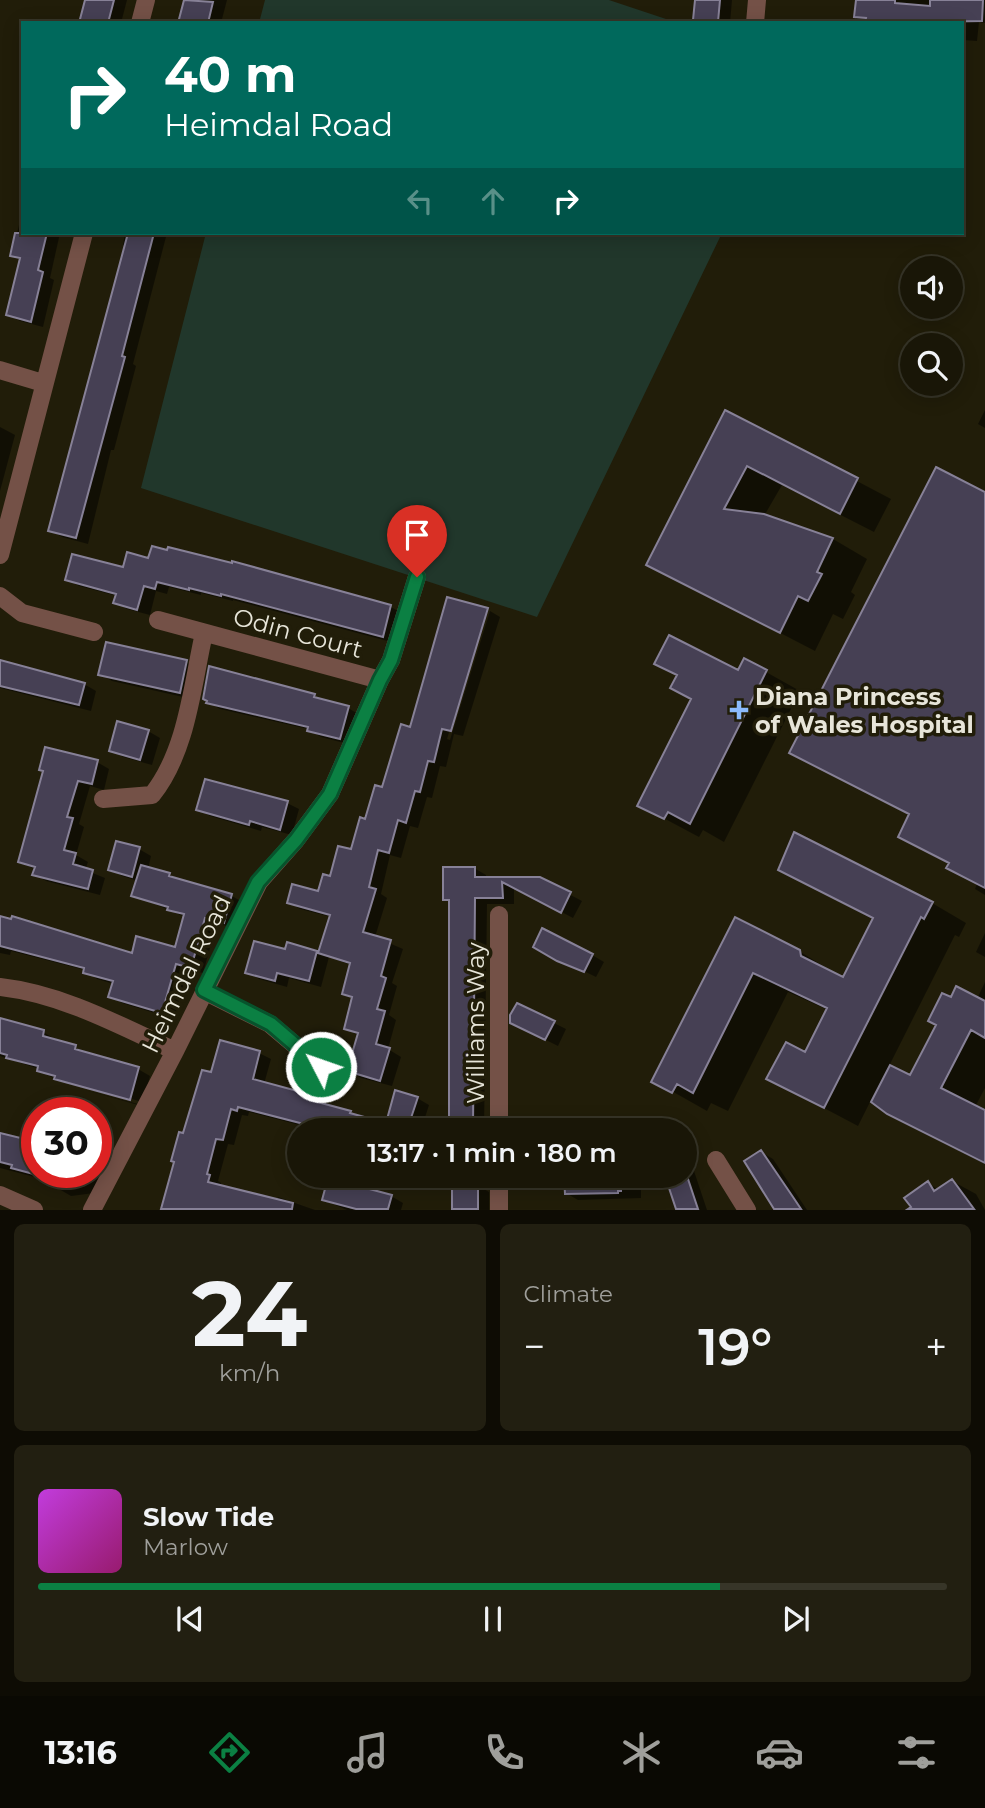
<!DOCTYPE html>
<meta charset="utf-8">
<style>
body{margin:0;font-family:Montserrat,sans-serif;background:#221f11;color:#f1f3f6;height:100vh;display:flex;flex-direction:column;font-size:26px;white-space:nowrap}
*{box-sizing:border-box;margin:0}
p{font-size:23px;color:#9f9f9b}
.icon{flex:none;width:38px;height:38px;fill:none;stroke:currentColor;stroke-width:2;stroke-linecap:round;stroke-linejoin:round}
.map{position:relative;height:1210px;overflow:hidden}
.sheet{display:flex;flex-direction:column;gap:14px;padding:14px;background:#0e0c04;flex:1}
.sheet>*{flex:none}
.guide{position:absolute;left:21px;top:21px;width:943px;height:214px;border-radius:0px;box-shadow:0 4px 18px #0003,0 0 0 2px #373528;background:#00695c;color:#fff;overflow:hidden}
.controls{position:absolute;left:900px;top:256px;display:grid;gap:14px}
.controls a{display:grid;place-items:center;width:63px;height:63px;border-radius:50%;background:#191607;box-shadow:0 4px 18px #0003,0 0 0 2px #373528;font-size:35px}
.speed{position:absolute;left:21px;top:1097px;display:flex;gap:14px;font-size:35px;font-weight:700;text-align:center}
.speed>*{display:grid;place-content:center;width:91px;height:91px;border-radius:50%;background:#191607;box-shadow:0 4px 18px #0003,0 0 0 2px #373528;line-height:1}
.speed .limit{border:10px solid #d22;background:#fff;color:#111}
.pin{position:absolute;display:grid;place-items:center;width:60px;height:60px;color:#fff;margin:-72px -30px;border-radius:50% 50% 50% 0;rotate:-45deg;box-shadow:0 0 7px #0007}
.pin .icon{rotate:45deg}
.me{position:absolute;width:77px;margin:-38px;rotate:311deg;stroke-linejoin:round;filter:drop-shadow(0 0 5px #0008)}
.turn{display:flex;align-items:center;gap:24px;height:147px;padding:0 28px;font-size:32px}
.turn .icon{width:91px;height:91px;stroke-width:2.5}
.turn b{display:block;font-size:49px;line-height:60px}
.lanes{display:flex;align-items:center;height:66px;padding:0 28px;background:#0003;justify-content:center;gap:35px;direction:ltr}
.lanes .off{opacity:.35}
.big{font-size:52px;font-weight:600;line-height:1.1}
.sheet .tile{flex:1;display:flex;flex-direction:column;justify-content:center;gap:10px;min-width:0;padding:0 24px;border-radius:10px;background:#221f11}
.sheet .dial{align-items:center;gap:0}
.dial b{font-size:91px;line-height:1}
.song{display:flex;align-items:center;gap:21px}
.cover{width:84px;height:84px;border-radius:10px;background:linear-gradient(135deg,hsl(290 70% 55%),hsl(320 70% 35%))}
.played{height:7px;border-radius:4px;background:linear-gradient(90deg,#0b8043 75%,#373528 75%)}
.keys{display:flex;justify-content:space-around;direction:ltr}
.heat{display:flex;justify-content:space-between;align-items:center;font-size:38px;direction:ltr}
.sheet .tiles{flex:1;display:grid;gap:14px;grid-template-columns:1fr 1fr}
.tile:last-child{grid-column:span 2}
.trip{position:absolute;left:287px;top:1118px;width:410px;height:70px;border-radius:35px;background:#191607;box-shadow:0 4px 18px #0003,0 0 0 2px #373528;font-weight:600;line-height:70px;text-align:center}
.dock{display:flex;height:112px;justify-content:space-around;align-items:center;background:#0a0903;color:#9f9f9b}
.dock .icon{width:49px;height:49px}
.dock .current{color:#0b8043}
.dock b{font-size:32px;color:#f1f3f6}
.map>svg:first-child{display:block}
.green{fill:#21372b}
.shadow{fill:#0007}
.building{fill:#464054;stroke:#878197;stroke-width:2}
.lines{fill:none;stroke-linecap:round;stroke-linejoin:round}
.minor{stroke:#745147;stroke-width:18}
.route-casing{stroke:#07532c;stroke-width:18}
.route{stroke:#0b8043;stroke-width:12}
.poi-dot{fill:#8bbafc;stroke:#211d09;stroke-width:2.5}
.labels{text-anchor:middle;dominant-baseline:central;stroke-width:7;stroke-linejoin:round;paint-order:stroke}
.street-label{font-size:24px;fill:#e7e5d9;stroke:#211d09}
.poi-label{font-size:24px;font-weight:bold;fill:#e7e5d9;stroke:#211d09;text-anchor:start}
</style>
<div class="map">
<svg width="985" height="1210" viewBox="0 0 985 1210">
<rect width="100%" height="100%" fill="#211d09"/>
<path class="green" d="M265,0H609L678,23H259Z
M206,233H722L537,617L141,488Z"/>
<path class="shadow" d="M87,0H127L121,23H81Z
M185,0H227L221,23H180Z
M697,0H732L730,23H701L695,19Z
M857,0H985V23L979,22L977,41L962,40V23H856Z
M23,208V233H60L50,278L54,280L43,327L20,321L8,315L21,260L12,255Z
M125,233H167L133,364L136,366L114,450H111L88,544L62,537L50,530L126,247L123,245Z
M985,410V428L978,424Z
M726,412L891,499L874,532L782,485L764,516L833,539L867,559L851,592L855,595L843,619L833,614L815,651L648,564Z
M0,427L15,435L0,491Z
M985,494V895L975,889L977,884L949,868L950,865L900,837L911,816L791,752Z
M150,560L268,574L391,607L403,614L395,643L233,600V601L201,593V595L169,587L167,594L156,591L150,615L127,609L115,602L117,596L79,586L67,579L124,569Z
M448,599L488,610H486L447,739L450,740L490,611L500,617L463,736L454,734L446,767L440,766L432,798L427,797L418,828L410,826L401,858L390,855L381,894L387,898L375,937L403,949L392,983L397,986L389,1015L396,1020L388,1049L401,1057L392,1086L361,1078L349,1071L359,1036L346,1029L354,999L344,994L351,965L329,957L321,987L289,978L287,987L259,979L248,972L287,951L319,954L331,917L300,909L289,902L320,893L353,852L411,729Z
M0,662L84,684L96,691L91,711L0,688Z
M186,662L198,669L192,699L112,681L100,674Z
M766,672L800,691L724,842L703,830L699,837L639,805L692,699L679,676Z
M314,696L324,702L348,708L360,715L352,745L321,737L308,729L220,709L208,702Z
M148,731L160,738L152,765L123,757L111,750Z
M97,762L109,769L104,790L90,786L79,824L84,827L76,855L88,862L85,870L105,878L100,895L46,881L35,874L36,870L20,862L44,772Z
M287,803L299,809L292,835L262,827L261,831L210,816L198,809Z
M139,849L151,856L148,869L169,875L180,881L232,896L244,903L236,929L217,923L203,973L188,969L174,1019L122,1003L110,996L114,984L97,979L85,970L11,951L10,955L0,953V918L133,955L176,950L185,917L134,895L138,881L122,876L110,869Z
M474,868L486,875V878L540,879L582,901L573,918L514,887V904H487L484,1130H452L451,903L445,899Z
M780,870L932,903L966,923L959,937L955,935L889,1066L911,1078L951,999H977L985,982V1088L975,1107L985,1112V1164L923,1132L871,1100L858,1126L769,1079L806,1054L828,1010L788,992L728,1111L711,1103L707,1111L654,1081L736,919L799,951L844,979L874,920Z
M985,933V957L976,952Z
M547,953L592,955L604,962L596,977Z
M0,1018L43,1032L55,1039V1041L138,1069L150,1076L142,1106L85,1090L138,1104L139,1101L77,1084L80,1087L51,1077L39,1069L0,1056Z
M554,1023L566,1029L558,1046L524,1029Z
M259,1053L271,1059L264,1084L311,1097L356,1116L387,1125L417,1098L429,1105L421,1130H319L249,1112L248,1116L242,1115L234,1145L228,1144L218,1181L221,1183L220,1186L277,1201L278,1197L315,1210H168L164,1207L184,1135L212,1075Z
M526,1125L544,1126L553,1130H526Z
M0,1135L37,1172H56L54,1182L0,1168Z
M761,1152L773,1159L807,1210H777L747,1162Z
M684,1165L694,1171L707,1210H678L667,1176H684Z
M96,1170L100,1172L102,1192L71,1196L59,1189L57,1172H96Z
M452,1176H484V1189L489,1192V1210H453Z
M566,1176H633L641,1181V1198L578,1200L566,1193Z
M952,1181L976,1194L985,1210H911L928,1183L939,1190Z
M391,1196L403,1203L401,1210H347L324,1200Z"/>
<path class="building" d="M85,0H114L108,23H79Z
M184,0L213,2L208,23H178Z
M695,0H720L718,22L693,20Z
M856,0H895V3L930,6V0H983L982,21L865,23L866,18L854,17Z
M15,233H47L38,270L43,272L31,322L6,315L20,258L10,256Z
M128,233H154L122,356L125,357L76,538L48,531Z
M725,410L858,478L840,514L747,466L724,509L764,514L833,538L817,572L822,574L808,601L798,596L780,633L646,565Z
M936,467L985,492V888L946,868L949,863L898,837L909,814L789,753Z
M152,546L167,550L168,547L232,563V561L391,605L383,637L221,594V596L189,588V590L157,582L155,589L144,586L137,610L113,603L116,594L65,580L72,554L123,567L127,552L148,558Z
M447,597L488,608L451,731L442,729L434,762L428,761L420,792L415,791L406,823L398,820L389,853L378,850L369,887L376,889L363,932L391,940L381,976L386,978L377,1009L385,1011L376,1044L390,1048L380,1081L347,1071L358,1033L344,1029L352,997L342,994L350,963L318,953L330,915L287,903L292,884L318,891L323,874L330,876L338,846L351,849L360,817L365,819L375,785L382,787L401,724L410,727Z
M669,635L738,670L744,658L767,670L690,824L668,812L664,819L637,806L691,699L670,688L677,675L654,664Z
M106,642L187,660L180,693L98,675Z
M0,660L85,683L79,705L0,686Z
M209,666L315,694L314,697L349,706L340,739L307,731L308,727L206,703L207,701L203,699Z
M117,721L149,730L140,760L109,751Z
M45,747L98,760L92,784L78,781L67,817L73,818L64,850L76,853L73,864L93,870L88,889L32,875L35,867L18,862L43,771L39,770Z
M205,779L288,801L280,830L250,821L249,825L196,810Z
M794,832L933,902L924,919L921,917L824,1108L766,1079L786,1042L805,1052L827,1008L753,973L693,1093L677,1084L672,1093L651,1082L735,917L800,950L801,956L843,977L873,918L778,870Z
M116,841L140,847L132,877L108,870Z
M141,865L170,873L169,876L232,894L224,923L205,918L191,968L176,964L162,1013L108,997L113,981L83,973L84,968L0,946V916L11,919L12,916L132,953L136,936L175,947L184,914L167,910L168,907L131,896Z
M443,867H475V877H540L571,892L561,913L502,882L503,898H475L473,1128H449V900H443Z
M542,928L593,954L584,972L557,961L533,947Z
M254,941L285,949L287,942L317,951L309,981L277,973L275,981L245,973Z
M956,986L985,1001V1038L971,1030L941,1088L985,1110V1163L887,1114L871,1102L890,1065L910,1075L936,1025L928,1021L942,993L951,997Z
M517,1003L555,1021L545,1040L510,1023V1015Z
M0,1018L44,1030L43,1036L76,1045L75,1049L139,1067L130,1100L54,1079L55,1076L37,1071L38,1066L6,1058L7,1055L0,1053Z
M220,1040L260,1051L253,1079L312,1095L310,1100L351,1111L350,1113L386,1123L395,1090L418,1097L407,1130H327L238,1107L237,1111L231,1109L223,1140L216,1139L207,1174L210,1175L208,1182L293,1203L292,1209H161L174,1162L171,1161L179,1132L183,1133L202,1070L211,1072Z
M0,1133L37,1142V1175L11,1168L12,1165L0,1162Z
M761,1150L793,1197L801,1209H774L744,1161Z
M564,1176H621V1191H618V1193L565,1194Z
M665,1176H687L698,1209H676Z
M328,1178L392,1195L388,1209H356L322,1200Z
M952,1179L974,1209H908L911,1207L904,1198L928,1181L934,1191Z
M452,1183H478V1209H452Z"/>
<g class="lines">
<path class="minor" d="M140,23L146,0
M755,23L757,0
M0,370L43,383
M0,555L84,233
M0,596L22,613L94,632
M158,620L380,680
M103,799L152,795C187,751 192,687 204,633
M0,987C62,994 119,1025 175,1051
M204,991L270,1024L321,1067
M499,1130V915
M716,1160L747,1210
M0,1195L34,1210
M92,1210L175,1051L259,882L296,840L330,794L380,680L391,660L417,577
M499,1210V1176"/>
</g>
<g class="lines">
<defs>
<path id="route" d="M321,1067L271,1024L204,990L258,882L296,840L330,794L380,680L391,660L417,577"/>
</defs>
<use href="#route" class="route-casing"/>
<use href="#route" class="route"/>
</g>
<path class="poi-dot" d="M735.5 699.5h7v7h7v7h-7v7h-7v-7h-7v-7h7z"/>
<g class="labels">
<g class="street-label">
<text transform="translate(298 633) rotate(15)">Odin Court</text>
<text transform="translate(186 974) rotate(-64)">Heimdal Road</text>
<text transform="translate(475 1023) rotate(-90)">Williams Way</text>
</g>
<g class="poi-label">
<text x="755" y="696">Diana Princess<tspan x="755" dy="28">of Wales Hospital</tspan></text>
</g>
</g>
</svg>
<div class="controls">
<a><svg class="icon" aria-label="sound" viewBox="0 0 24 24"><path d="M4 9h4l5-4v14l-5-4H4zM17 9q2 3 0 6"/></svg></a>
<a><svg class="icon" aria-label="search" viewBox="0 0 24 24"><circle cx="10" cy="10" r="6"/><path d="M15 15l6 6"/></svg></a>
</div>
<div class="speed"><div class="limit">30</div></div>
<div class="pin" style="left:417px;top:577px;background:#d93025"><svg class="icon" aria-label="arrive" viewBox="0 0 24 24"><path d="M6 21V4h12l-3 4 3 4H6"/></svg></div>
<svg class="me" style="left:321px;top:1067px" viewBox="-20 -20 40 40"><circle r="17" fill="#0b8043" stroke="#fff" stroke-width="3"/><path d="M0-11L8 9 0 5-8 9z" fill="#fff"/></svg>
<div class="trip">13:17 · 1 min · 180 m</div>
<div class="guide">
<div class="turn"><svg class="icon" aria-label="right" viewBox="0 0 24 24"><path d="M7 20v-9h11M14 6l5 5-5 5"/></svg><div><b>40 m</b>Heimdal Road</div></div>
<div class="lanes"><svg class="icon off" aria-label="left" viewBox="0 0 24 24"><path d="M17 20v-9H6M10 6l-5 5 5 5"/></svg><svg class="icon off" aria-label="ahead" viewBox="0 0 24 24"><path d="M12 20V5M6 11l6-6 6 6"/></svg><svg class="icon" aria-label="right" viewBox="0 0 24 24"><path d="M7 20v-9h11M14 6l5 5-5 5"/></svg></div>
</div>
</div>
<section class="sheet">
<div class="tiles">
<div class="tile dial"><b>24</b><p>km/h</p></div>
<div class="tile"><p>Climate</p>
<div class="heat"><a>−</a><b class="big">19°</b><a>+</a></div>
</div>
<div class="tile">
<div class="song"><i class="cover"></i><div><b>Slow Tide</b><p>Marlow</p></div></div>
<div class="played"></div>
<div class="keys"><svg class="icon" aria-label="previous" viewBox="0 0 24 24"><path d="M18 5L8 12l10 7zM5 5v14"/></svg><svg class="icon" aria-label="pause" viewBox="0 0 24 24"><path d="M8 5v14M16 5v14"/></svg><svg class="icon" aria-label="next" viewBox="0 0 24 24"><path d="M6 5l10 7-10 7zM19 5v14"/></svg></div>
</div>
</div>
</section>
<nav class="dock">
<b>13:16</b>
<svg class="icon current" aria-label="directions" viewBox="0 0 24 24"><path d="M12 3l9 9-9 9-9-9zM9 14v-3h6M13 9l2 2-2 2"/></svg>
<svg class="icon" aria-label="music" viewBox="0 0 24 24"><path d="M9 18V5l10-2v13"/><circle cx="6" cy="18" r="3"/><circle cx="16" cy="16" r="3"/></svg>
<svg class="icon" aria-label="phone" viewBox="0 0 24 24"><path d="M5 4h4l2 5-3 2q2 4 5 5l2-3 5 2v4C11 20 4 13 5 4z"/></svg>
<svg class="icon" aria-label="climate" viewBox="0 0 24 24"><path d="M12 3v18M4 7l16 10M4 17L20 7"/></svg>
<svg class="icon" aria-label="car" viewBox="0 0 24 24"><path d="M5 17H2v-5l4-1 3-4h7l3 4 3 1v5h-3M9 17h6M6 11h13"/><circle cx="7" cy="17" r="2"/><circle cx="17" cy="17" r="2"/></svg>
<svg class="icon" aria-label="filters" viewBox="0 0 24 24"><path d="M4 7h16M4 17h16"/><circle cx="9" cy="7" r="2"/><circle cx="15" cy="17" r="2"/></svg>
</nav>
